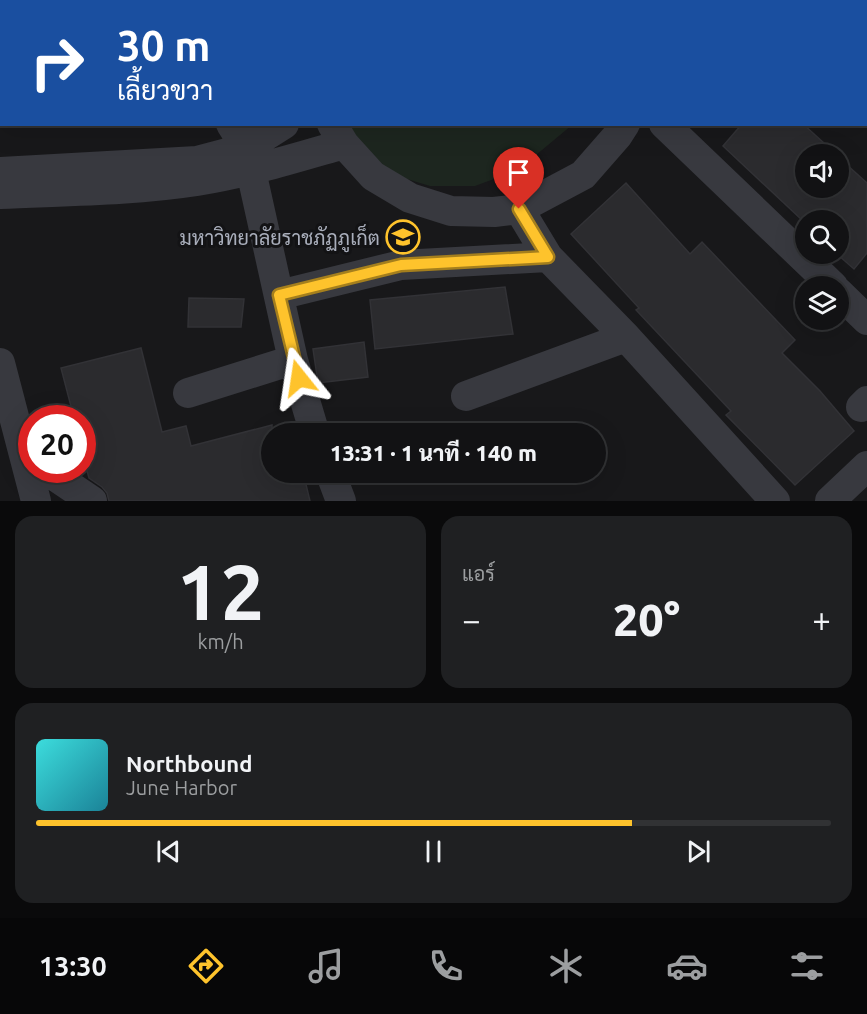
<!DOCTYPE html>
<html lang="th">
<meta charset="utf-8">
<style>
body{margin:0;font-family:Ubuntu,Sarabun,sans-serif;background:#1f2022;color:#f1f3f6;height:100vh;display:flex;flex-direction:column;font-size:22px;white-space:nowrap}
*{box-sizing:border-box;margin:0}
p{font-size:20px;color:#9c9ea0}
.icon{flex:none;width:33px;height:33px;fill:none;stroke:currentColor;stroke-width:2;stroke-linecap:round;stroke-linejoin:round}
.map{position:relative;height:501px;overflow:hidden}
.sheet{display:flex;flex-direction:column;gap:15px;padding:15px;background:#0a0a0b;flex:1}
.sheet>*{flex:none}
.top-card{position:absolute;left:0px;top:0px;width:867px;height:126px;box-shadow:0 6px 24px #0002,0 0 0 2px #313234;background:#1a4fa0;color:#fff;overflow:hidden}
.controls{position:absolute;left:795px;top:144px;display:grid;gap:12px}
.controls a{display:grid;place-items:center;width:54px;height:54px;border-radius:50%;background:#121214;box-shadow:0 6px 24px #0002,0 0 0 2px #313234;font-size:30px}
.speed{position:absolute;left:18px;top:405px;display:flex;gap:12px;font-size:30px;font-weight:700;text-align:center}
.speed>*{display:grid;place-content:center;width:78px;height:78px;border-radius:50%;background:#121214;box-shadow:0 6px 24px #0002,0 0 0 2px #313234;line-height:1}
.speed .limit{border:9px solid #d22;background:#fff;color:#111}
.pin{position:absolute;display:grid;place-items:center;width:51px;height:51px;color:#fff;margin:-62px -26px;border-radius:50% 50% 50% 0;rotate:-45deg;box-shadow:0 0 6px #0007}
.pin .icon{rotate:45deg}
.me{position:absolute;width:66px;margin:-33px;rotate:345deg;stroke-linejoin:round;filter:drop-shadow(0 0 4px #0008)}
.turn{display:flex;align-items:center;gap:21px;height:126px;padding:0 18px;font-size:27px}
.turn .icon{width:78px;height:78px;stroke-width:2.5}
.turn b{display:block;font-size:42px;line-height:51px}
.big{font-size:45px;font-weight:800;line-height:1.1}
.sheet .tile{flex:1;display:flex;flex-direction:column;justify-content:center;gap:9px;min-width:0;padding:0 21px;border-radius:18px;background:#1f2022}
.sheet .dial{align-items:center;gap:0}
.dial b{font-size:78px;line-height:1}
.song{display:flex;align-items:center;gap:18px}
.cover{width:72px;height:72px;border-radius:9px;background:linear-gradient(135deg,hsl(180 70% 55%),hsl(190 70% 35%))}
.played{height:6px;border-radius:3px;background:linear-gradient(90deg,#fec32c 75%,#313234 75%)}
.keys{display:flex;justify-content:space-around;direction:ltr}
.heat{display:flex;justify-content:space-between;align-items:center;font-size:33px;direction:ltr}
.sheet .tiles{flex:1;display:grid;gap:15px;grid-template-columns:1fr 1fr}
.tile:last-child{grid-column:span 2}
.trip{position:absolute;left:261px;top:423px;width:345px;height:60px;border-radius:30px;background:#121214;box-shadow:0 6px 24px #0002,0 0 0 2px #313234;font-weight:800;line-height:60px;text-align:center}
.tab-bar{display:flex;height:96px;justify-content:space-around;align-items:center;background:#070708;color:#9c9ea0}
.tab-bar .icon{width:42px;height:42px}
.tab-bar .current{color:#fec32c}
.tab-bar b{font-size:27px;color:#f1f3f6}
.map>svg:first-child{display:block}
.green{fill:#1d261f}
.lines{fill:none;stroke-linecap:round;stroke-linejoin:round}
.stream{stroke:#2d363f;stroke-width:6}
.building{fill:#2b2b2e;stroke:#323236;stroke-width:1.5}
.minor{stroke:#38393f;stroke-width:30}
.route-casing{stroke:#a57f1d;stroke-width:15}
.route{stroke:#fec32c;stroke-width:10}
.labels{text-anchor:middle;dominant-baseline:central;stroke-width:6;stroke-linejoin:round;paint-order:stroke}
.poi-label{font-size:20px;fill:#a9aebb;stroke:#131315;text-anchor:end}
</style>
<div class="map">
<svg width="867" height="501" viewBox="0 0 867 501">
<rect width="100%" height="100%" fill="#18181a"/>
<path class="green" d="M409,0H594L595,1H406Z
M812,0H867V72L866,2Z
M343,125H572L518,170L475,186H430L397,176L367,156Z"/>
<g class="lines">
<path class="stream" d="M780,0L781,2
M866,82L867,83"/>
</g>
<path class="building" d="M742,124H803L836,154H806V188H838V157L867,183V253L854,269L838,255V220H802L723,146Z
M626,183L690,254L702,242L795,340L782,353L820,391L854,431L795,485L726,415L731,411L636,310L639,308L571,234Z
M505,287L513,334L375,349L370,300Z
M189,298L244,299L241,327H188Z
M364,342L368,377L318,383L313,349Z
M141,348L162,432L186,426L191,446L272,425V472H303L310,501H109L107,493L102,487L89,478L82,453V418H74L61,368Z"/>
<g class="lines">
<path class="minor" d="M128,0L129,2
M301,0L303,2
M634,0L635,2
M159,2L161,0
M231,124L246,148L293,360L315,434
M332,124L344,144L373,176L410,198L451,211L494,212L519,209L583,175L618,135L625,124
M664,124L833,286
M0,172L197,161L246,148L284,124
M0,194C66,191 132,191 197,181C247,173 295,158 344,144
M519,209L548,257L626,337L775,501
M838,292L867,320
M279,295L401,265L548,257
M0,363L36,501
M188,393L293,360
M466,396L626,337
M861,407L867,401
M46,470L92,501
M330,472L341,501
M830,501L867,466"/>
</g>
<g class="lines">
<defs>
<path id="route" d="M299,378L279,295L401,265L548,257L519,209"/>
</defs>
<use href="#route" class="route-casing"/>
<use href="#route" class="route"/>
</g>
<defs>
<symbol id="university-ring" viewBox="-11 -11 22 22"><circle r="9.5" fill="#131315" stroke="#fec32c" stroke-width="1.5"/><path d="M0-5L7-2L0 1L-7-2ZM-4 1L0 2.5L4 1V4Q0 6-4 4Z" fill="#fec32c"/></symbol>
</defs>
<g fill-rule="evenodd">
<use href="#university-ring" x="384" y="218" width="38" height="38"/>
</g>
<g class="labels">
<g class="poi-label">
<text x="380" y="237">มหาวิทยาลัยราชภัฏภูเก็ต</text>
</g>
</g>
</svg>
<div class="controls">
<a><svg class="icon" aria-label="sound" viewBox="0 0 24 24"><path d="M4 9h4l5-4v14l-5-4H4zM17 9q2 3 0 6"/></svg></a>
<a><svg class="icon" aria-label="search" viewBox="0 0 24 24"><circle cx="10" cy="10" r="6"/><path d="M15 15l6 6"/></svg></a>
<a><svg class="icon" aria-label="layers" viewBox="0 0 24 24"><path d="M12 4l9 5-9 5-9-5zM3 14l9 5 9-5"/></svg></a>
</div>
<div class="speed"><div class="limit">20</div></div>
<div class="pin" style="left:519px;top:209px;background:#d93025"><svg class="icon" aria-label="arrive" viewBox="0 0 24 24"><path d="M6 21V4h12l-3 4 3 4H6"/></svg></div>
<svg class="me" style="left:299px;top:378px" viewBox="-20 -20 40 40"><path d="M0-17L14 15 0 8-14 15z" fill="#fec32c" stroke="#fff" stroke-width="4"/></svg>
<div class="trip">13:31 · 1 นาที · 140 m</div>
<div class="top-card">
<div class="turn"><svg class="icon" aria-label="right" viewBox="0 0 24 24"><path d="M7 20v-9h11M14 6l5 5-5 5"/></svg><div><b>30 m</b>เลี้ยวขวา</div></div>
</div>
</div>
<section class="sheet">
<div class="tiles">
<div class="tile dial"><b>12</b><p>km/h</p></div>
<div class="tile"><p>แอร์</p>
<div class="heat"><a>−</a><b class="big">20°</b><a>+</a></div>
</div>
<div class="tile">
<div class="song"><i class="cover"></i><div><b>Northbound</b><p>June Harbor</p></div></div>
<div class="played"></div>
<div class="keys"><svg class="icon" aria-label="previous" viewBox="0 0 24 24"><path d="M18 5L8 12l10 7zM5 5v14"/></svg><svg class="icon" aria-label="pause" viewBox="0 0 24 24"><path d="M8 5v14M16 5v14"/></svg><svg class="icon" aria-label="next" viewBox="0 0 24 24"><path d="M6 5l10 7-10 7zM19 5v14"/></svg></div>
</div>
</div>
</section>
<nav class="tab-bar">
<b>13:30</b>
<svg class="icon current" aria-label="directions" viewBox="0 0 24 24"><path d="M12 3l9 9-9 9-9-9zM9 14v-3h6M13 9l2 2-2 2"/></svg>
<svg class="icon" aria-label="music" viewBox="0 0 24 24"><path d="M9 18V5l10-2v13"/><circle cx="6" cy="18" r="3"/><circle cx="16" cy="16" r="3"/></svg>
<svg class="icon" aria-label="phone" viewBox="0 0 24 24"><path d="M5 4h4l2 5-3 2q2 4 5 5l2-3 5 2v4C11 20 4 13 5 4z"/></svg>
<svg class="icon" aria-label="climate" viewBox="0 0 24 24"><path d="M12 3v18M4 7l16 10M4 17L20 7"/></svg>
<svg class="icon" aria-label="car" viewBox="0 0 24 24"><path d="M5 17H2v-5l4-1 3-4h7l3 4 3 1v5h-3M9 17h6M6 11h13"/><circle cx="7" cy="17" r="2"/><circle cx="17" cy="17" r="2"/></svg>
<svg class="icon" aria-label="filters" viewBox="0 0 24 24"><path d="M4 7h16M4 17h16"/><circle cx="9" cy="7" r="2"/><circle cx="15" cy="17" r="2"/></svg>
</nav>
